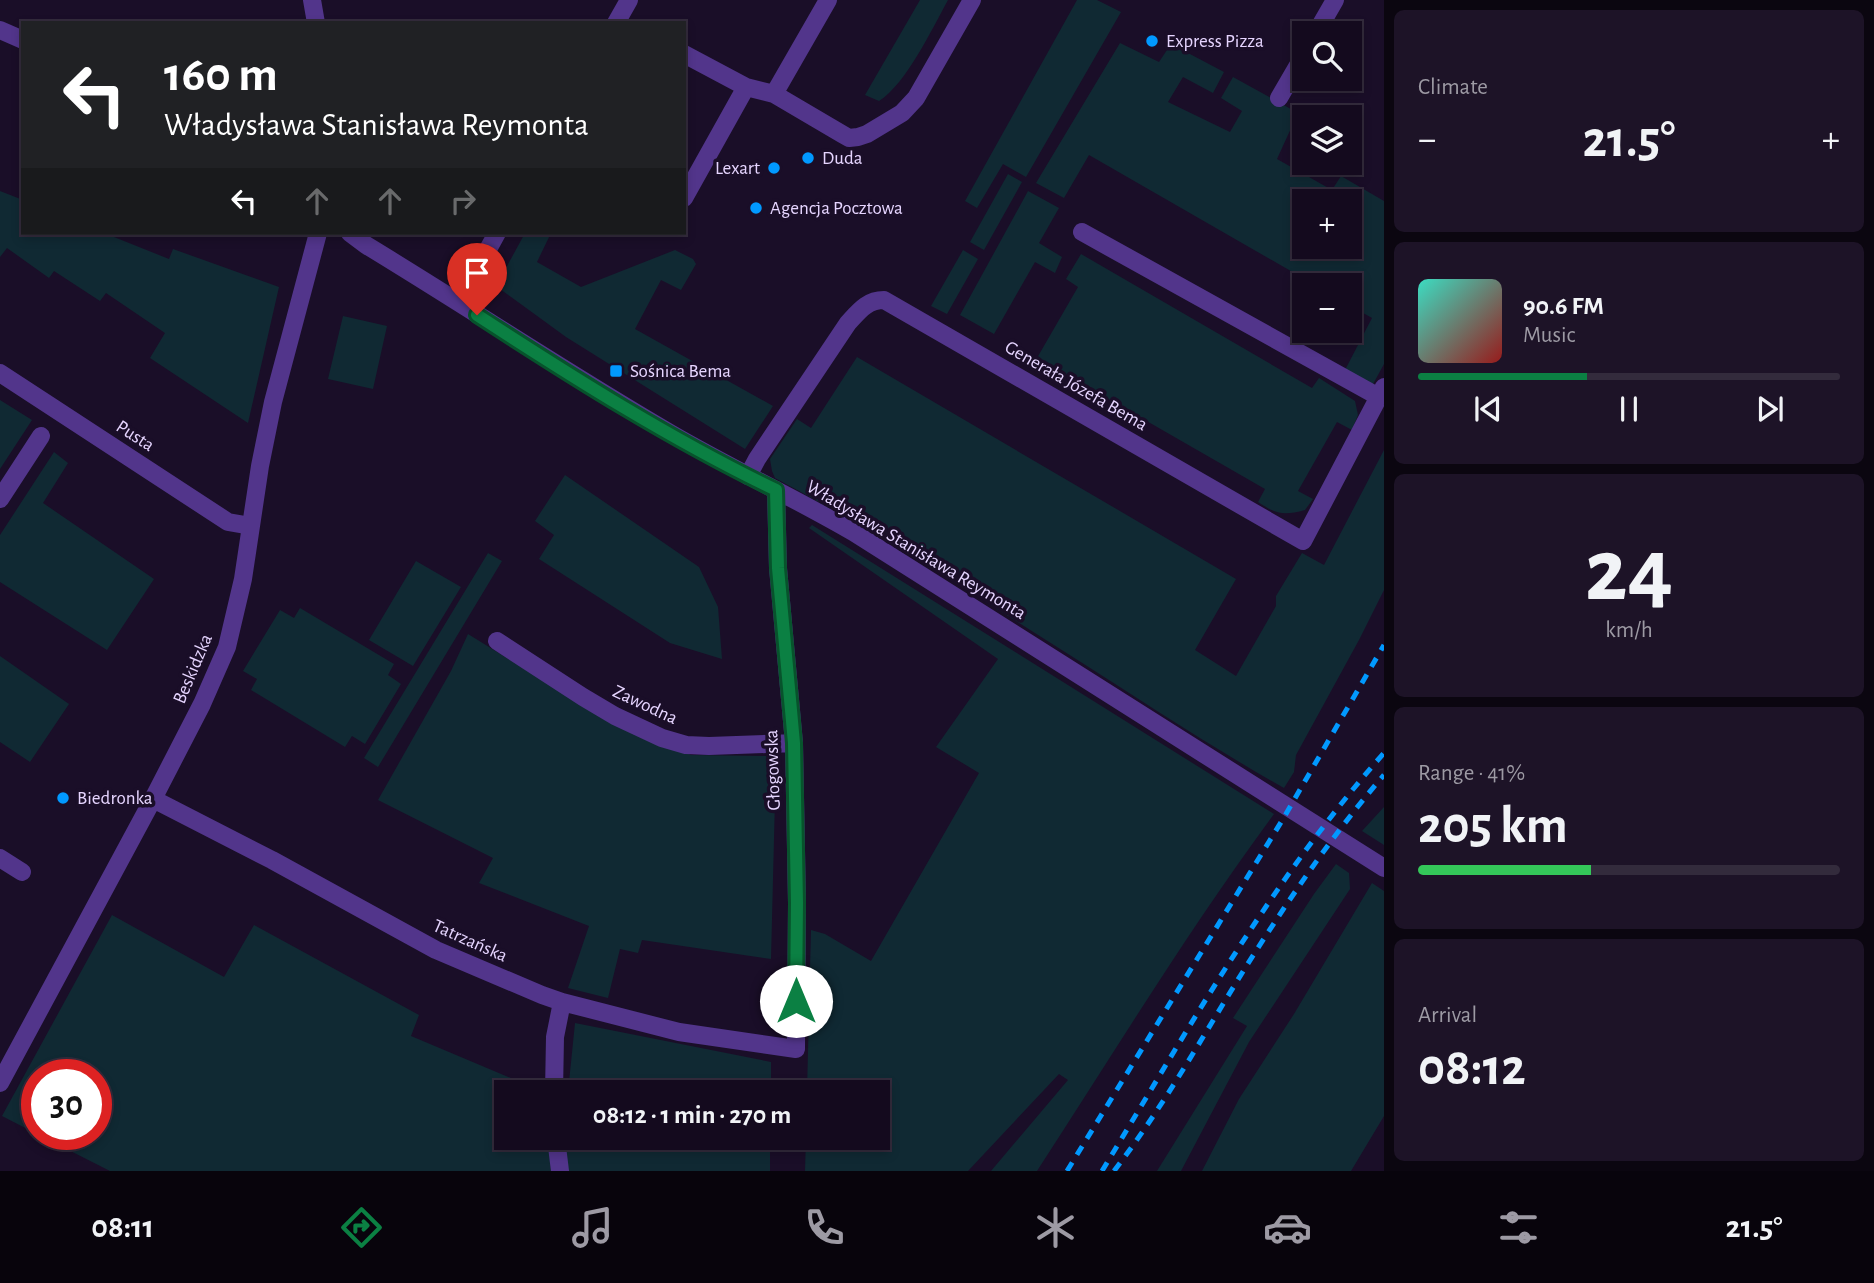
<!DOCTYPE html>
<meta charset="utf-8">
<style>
body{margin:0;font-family:"Alegreya Sans",sans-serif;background:#1d1327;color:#f1f3f6;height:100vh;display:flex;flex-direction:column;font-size:26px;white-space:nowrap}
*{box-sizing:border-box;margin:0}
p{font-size:23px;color:#9d9aa4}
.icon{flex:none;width:38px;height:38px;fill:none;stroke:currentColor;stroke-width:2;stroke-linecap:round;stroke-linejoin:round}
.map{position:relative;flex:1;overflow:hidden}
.details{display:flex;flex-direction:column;gap:10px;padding:10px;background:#0b0610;width:490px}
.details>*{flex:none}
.banner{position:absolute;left:21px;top:21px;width:665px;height:214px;border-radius:0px;box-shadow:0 4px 10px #0003,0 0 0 2px #332b3c;background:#202124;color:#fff;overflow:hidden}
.fabs{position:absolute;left:1292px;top:21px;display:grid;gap:14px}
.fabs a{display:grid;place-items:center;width:70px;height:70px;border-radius:0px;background:#140a1e;box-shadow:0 4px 10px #0003,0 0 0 2px #332b3c;font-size:35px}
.speed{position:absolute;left:21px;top:1059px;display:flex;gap:14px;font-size:35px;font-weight:700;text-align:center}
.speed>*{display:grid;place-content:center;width:91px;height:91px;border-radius:50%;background:#140a1e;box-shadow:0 4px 10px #0003,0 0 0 2px #332b3c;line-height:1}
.speed .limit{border:10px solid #d22;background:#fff;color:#111}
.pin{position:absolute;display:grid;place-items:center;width:60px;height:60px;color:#fff;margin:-72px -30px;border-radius:50% 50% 50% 0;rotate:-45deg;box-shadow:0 0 7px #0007}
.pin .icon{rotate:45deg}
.me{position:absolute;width:77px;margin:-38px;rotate:0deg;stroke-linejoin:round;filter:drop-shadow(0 0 5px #0008)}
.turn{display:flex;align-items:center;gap:24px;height:147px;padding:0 28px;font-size:32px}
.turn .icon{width:91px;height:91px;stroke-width:2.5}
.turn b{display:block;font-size:49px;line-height:60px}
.lanes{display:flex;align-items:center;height:66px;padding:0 28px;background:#0003;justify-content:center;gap:35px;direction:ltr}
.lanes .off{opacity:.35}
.big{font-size:52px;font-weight:700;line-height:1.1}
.details .tile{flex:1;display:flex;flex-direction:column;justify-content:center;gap:10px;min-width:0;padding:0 24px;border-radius:10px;background:#1d1327}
.details .dial{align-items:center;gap:0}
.dial b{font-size:91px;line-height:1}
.song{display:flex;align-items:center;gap:21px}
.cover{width:84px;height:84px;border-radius:10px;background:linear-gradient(135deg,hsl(170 70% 55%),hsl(0 70% 35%))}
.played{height:7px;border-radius:4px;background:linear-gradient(90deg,#0b8043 40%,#332b3c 40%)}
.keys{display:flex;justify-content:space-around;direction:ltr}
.heat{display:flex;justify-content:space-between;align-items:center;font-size:38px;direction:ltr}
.charge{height:10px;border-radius:5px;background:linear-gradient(90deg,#34c759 41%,#332b3c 0)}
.trip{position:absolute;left:494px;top:1080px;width:396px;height:70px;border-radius:0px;background:#140a1e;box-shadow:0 4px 10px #0003,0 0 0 2px #332b3c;font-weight:700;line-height:70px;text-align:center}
.menu{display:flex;height:112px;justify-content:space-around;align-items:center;background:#08040c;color:#9d9aa4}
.menu .icon{width:49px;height:49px}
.menu .on{color:#0b8043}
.menu b{font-size:32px;color:#f1f3f6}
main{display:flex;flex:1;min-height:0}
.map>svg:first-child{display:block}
.green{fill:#102933;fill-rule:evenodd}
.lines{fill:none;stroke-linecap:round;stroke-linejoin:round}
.minor{stroke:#52358b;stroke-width:18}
.rail{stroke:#0199ff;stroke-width:5;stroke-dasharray:10 9;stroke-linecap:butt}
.route-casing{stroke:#07532c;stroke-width:18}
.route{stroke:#0b8043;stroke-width:12}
.poi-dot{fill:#0199ff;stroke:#1a0e28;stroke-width:2.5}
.labels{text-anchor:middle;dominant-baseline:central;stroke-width:7;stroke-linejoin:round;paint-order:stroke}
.poi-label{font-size:19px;fill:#e6d5ff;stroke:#1a0e28;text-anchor:start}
.street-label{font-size:19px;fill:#e6d5ff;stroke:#1a0e28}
</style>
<main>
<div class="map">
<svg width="1384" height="1171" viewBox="0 0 1384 1171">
<rect width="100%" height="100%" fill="#1a0e28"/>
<path class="green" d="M920,0H948C932,29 906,84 879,101L865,95Z
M1077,0H1097L1121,12L1026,177L1003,164L977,208L965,201Z
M1120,43L1159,62L1171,44L1224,72L1213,93L1183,77L1168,102L1230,132L1242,111L1221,98L1233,77L1298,113L1277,159L1332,190L1341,176L1384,201V364L1372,386L1345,370L1372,318L1349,305V285H1315L1089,155L1064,198L1036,183ZM1304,201H1349V247H1304Z
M1008,174L1022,182L984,250L970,242Z
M0,191L23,200V233H104L169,259L173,249L279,287L248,423L150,358L165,333L106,293L100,301L54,271L49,278L7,248L0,257Z
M1028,191L1059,208L1039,243L1062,257L1055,273L1035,262L994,334L960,315Z
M525,233H551L537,262L581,287L675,250L693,259L696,264L681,290L661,280L635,329L773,406L745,449L566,337L500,289V279Z
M963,250L978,259L947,314L931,306Z
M1081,254L1312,388L1319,378L1355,401L1358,415L1352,430L1337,422L1298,491L1313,499L1305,510C1283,516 1276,514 1258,502L1265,489L1037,358L1078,287L1066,279Z
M343,316L387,326L373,389L328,379Z
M857,357L1236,579L1195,650L1236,676L1276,606V596L1302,553L1324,565L1384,450V590L1359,640L1296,755L1294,772L1284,788C1213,748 1145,703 1076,659C977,596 878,533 775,478L772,471L770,459L797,419L811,428Z
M0,400L32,420L0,469Z
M54,452L68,463L43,503L154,579L107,650L0,582V535Z
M565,475L699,567L718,607L722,659L670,643L539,559L554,535L535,521Z
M812,525L1274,814C1189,929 1115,1051 1037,1171H991L1068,1080L1059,1074L968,1171H805L806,1138H877V1092H807L811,930L825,934L871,961L979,773L936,747L998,659L809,528Z
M488,553L502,561L378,767L364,758Z
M416,561L461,587L413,666L369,640Z
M300,608L394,664L388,675L401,684L365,744L352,736L345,747L251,690L257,679L243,671L280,610L294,618Z
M468,634L610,722L691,755L770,756L776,759L771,959L642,940L638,953L620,949L608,998L568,988L589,926L479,883L493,858L378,800L451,671Z
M0,656L69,704L30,762L0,742Z
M1384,807V845L1362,831Z
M1336,864L1349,873L1350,889L1249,1042L1181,1171H1157L1247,1026L1233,1018L1314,894Z
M1372,883L1384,891V1116L1351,1171H1202L1239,1099L1294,1014Z
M112,915L224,977L254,925L419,1015L411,1036L544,1092H506V1138H548L551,1171H110L37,1134H96V1074H37V1134L2,1116Z
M575,1023L771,1062V1092H568Z
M565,1138H770V1171H568Z"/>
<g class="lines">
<path class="minor" d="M312,0L316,23
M616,23L629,0
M0,30L23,40
M1316,33L1335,0
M684,54L746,87L774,94L842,134L849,138L858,137L867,134L902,113L916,98L972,0
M774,94L828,0
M1279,98L1304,55
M684,198L746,87
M1082,232L1379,397
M350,233L366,245C468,307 567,373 670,433C730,468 793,497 853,532L1384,868
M459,302L497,233
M0,373L228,522L251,526
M748,476L757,459L848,323C859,311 867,300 884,300L1303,541L1384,387
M0,499L41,436
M497,641L583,697L615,716L662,738L686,745L709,746L794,743
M153,799L272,860L436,950L542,995L562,1002L679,1032L796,1049L797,903L794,743L778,568L776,490
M0,858L22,872
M0,1083L153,799L202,704L227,647L243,579L260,466L273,402L318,233
M554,1092L555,1037L562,1002
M556,1138L560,1171"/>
<path class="rail" d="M1067,1171L1283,819L1384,645
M1102,1171C1189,1028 1272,879 1384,753
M1114,1171C1164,1106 1204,1034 1247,965C1289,899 1333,834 1384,775"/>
</g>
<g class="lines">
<defs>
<path id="route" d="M477,315C574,378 672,440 776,490L778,568L794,743L797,903L796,1001"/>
</defs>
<use href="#route" class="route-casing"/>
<use href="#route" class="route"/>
</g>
<g class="poi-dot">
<circle cx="1152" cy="41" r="7"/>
<circle cx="808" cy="158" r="7"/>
<circle cx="774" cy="168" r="7"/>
<circle cx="756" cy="208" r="7"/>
<rect x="609" y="364" width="14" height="14" rx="3.5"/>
<circle cx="63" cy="798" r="7"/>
</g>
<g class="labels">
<g class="poi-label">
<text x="1166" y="41">Express Pizza</text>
<text x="822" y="158">Duda</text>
<text x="760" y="168" text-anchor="end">Lexart</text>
<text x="770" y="208">Agencja Pocztowa</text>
<text x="630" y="371">Sośnica Bema</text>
<text x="77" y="798">Biedronka</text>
</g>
<g class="street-label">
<text transform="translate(1076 386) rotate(30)">Generała Józefa Bema</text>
<text transform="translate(135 436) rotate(33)">Pusta</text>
<text transform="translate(916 550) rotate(31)">Władysława Stanisława Reymonta</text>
<text transform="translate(193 669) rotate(-67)">Beskidzka</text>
<text transform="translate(645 705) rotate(25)">Zawodna</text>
<text transform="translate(773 770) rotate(-92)">Głogowska</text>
<text transform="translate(470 941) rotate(24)">Tatrzańska</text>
</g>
</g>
</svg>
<div class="fabs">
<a><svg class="icon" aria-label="search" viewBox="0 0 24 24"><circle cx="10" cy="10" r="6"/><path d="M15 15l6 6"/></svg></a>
<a><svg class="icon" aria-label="layers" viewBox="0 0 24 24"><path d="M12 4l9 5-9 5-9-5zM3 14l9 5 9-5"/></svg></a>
<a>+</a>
<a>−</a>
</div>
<div class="speed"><div class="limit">30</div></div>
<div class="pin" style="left:477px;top:315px;background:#d93025"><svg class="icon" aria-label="arrive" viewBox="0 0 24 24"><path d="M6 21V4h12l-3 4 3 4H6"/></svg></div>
<svg class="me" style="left:796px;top:1001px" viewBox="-20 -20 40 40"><circle r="19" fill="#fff"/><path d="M0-13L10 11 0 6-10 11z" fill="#0b8043"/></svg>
<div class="trip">08:12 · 1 min · 270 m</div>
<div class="banner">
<div class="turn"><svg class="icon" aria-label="left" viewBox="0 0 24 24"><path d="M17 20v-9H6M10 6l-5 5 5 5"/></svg><div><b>160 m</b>Władysława Stanisława Reymonta</div></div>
<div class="lanes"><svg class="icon" aria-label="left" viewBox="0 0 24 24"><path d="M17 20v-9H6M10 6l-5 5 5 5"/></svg><svg class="icon off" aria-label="ahead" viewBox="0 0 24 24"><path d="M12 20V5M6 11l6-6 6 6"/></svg><svg class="icon off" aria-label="ahead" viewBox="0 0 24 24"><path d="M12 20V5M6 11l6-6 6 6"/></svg><svg class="icon off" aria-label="right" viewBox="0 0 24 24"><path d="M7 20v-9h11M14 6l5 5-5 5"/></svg></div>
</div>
</div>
<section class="details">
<div class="tile"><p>Climate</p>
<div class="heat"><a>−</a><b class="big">21.5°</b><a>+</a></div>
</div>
<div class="tile">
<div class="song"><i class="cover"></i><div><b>90.6 FM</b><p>Music</p></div></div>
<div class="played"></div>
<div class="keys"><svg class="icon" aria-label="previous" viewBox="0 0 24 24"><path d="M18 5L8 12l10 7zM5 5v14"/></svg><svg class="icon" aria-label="pause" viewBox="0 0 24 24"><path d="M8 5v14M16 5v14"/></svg><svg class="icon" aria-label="next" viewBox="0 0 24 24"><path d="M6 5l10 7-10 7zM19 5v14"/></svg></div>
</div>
<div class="tile dial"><b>24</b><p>km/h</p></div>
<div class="tile"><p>Range · 41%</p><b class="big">205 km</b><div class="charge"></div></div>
<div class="tile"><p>Arrival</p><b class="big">08:12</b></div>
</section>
</main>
<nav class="menu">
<b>08:11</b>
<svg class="icon on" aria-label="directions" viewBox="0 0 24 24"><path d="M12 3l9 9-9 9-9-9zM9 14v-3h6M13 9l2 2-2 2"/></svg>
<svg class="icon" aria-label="music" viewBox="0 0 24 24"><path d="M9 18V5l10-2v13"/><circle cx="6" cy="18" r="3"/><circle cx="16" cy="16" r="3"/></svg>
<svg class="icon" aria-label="phone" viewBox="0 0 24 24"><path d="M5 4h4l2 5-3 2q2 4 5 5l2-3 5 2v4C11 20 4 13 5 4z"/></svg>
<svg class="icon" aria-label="climate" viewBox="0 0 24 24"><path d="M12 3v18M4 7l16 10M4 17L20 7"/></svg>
<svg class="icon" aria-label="car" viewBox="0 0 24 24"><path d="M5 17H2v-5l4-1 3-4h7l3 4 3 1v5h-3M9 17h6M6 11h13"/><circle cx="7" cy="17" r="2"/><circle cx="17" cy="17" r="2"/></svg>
<svg class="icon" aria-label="filters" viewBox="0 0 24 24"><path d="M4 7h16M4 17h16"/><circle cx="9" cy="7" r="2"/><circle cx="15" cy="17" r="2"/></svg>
<b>21.5°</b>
</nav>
